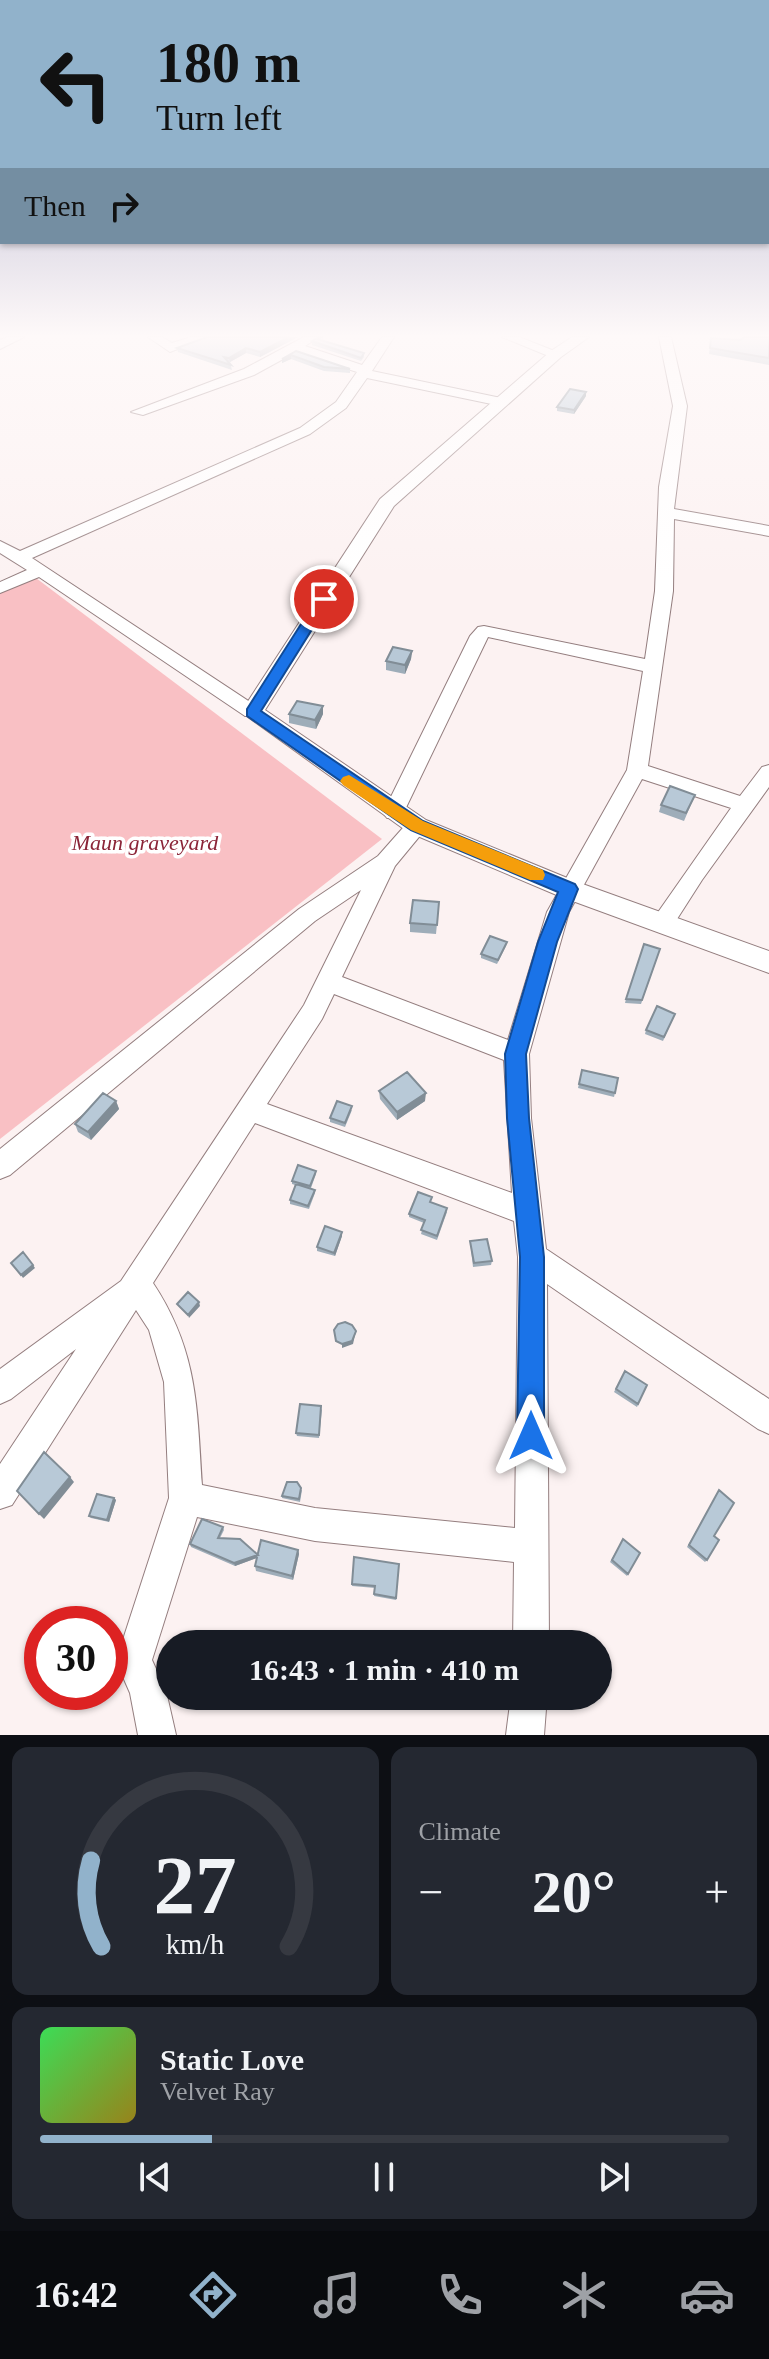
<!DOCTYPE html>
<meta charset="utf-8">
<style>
body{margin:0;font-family:"Times New Roman",serif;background:#242831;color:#f1f3f6;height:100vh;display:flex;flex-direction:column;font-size:30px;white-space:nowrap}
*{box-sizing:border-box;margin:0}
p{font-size:26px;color:#9ea1a6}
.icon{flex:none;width:44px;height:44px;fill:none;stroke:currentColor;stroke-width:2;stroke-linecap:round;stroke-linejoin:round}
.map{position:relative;height:1735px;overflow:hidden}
.side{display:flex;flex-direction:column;gap:12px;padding:12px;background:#0d0f14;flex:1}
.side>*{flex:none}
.hud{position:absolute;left:0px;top:0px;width:770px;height:244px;box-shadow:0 2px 6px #0004;background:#91b2cb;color:#111;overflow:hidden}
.speed{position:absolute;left:24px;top:1606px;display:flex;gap:16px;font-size:40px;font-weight:700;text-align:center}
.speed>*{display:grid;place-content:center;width:104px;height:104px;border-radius:50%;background:#171b24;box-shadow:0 2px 6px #0004;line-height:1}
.speed .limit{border:12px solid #d22;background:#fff;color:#111}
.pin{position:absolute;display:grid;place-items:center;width:68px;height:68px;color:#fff;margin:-34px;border:4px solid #fff;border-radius:50%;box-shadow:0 2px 8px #0007}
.me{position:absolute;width:88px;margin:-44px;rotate:0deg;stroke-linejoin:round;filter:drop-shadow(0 0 6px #0008)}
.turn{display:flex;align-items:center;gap:28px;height:168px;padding:0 24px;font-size:36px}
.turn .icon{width:104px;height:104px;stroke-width:2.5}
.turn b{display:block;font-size:56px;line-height:68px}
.then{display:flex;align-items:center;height:76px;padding:0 24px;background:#0003;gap:16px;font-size:30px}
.big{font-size:60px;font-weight:800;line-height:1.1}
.side .tile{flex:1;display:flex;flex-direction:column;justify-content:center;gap:12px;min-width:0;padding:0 28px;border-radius:16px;background:#242831}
.side .dial{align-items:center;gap:0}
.dial svg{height:208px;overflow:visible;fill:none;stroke:#363941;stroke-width:7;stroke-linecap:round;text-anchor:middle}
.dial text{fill:#f1f3f6;stroke:none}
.song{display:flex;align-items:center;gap:24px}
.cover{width:96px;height:96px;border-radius:12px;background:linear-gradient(135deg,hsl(130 70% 55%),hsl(50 70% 35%))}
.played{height:8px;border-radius:4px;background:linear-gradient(90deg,#91b2cb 25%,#363941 25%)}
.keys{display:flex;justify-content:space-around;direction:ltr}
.heat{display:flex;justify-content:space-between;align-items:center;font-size:44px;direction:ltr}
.side .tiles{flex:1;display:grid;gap:12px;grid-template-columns:1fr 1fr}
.tile:last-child{grid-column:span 2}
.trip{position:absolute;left:156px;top:1630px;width:456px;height:80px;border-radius:40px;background:#171b24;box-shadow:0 2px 6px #0004;font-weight:800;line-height:80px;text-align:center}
.dock{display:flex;height:128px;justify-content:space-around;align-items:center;background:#090b0e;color:#9ea1a6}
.dock .icon{width:56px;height:56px}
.dock .active{color:#91b2cb}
.dock b{font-size:36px;color:#f1f3f6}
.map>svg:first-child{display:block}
.green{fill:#f9c0c4}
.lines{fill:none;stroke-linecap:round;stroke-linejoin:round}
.minor-casing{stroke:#947e7f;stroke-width:2}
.tertiary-casing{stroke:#947e7f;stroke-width:2}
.minor{fill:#fff;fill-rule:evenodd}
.tertiary{fill:#fff;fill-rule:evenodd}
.wall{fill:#9eadb9}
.shaded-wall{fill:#818d96}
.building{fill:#b8c9d7;stroke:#818d96;stroke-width:2}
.route{fill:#1a73e8;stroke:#114b97;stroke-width:2}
.slow{fill:#f59e0b}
.labels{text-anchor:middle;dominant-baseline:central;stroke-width:7;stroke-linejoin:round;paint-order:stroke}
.park-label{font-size:22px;font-style:italic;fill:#8b2538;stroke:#fff}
</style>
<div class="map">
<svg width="769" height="1735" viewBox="0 0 769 1735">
<rect width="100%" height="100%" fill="#fcf2f2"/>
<path class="green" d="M32,575L382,839L0,1139V590Z"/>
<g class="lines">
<defs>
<path id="minor" d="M8,337H24L0,349V340Z
M148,337H162L172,343L191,337H208L170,352Z
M304,337H319L305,346L362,365L382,337H394L372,371L501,398L508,402L501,406L367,378L346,408L310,434L32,558L259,708L262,712L259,716H245L39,577L0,593V582L27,570L0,553V541L20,551L300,428L336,402L357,372L296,352L254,375L143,415L131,412L244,369Z
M502,337H519L562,354L551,357Z
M659,337H671L687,406L674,509L769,526V536L674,519L673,591L648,766L740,796L762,767L769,765V787L702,880L670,930L662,933L654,930L651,924L654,918L731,808L642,779L569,912L529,1054L531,1118L546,1249L769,1399V1434L758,1429L547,1284L549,1644H513L514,1562L315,1541L197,1517L152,1660L166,1691L176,1735H138L130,1693L116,1661L169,1498L164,1382L149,1330L136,1310L12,1505L0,1509V1464L76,1349L11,1399L0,1404V1369L121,1281L304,1005L361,890L315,921L10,1175L0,1179V1149L299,909L378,856L409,821H425L428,826L395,866L342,977L508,1040L547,912L627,770L643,671L488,637L401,818H387L383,813L470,636L478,627L484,626L645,659L655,591L659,487L673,406ZM334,994L504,1060L512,1193L267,1104L322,1019ZM255,1123L514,1221L518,1257L515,1528L315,1508L202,1485C197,1407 198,1351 153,1283Z
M511,1696H547L544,1735H506Z"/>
<path id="tertiary" d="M572,337H589L561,357L394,506L265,710L426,820L577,882L769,951V973L559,896L408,832L241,712L380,499L551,351Z"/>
</defs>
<use href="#minor" class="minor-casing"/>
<use href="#tertiary" class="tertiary-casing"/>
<use href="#minor" class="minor"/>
<use href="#tertiary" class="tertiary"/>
</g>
<path class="wall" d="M207,337H298L260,357L246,353L230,362L232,370L178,352L177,348Z
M769,337V365L709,354L711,338L741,340Z
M323,340L364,353V357L361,361L312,345V341Z
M296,351L350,369V373L324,371L291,359L282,363V359Z
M586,396L574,414L557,411V407Z
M412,651L411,659L405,674L386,670V661Z
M323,706V714L316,729L289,723V714Z
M695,795L684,821L659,812L661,805Z
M439,902L436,934L410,932V923Z
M507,942L506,946L497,964L481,958V954Z
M659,953L641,1004L625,1003L626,999Z
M675,1014L663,1041L645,1034L646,1030Z
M582,1070L615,1093L614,1097L578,1088Z
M379,1091L425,1101L397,1120L380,1099Z
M116,1101L119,1109L91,1140L78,1132L75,1124Z
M352,1110L345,1127L330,1122V1118Z
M316,1171V1174L311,1188L315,1190V1193L309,1209L290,1204V1200L295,1185L292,1184V1181Z
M431,1202L447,1212L437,1240L421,1234L424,1223L409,1217V1214Z
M342,1236L335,1256L317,1251V1247Z
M470,1241L492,1261L491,1265L473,1267Z
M625,1371L647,1385L637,1407L614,1392Z
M322,1409L319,1438L297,1436L296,1433Z
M302,1490L300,1502L282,1498V1496Z
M719,1490L707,1560L705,1562L687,1547Z
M114,1498L116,1500L109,1522L91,1518L89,1516Z
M223,1527L224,1530L220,1538L258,1555L298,1550L299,1554L293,1580L256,1571L255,1566L257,1558L235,1566L191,1547L190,1544Z
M623,1539L640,1553L627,1576L610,1562Z
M354,1557L399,1564L396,1600L374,1596L375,1588L352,1586Z"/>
<path class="shaded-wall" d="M289,337H298L260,357V352Z
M246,348V353L230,362L229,358Z
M291,355V359L282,363V359Z
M586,392V396L574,414V410Z
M412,651L411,659L405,674V665Z
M323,706V714L316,729L315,720Z
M426,1093L425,1101L397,1120V1112Z
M116,1101L119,1109L91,1140L88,1132Z
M342,1232V1236L335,1256L334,1253Z
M33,1265L35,1268L23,1278L21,1275Z
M199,1302L200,1306L189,1318L188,1315Z
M356,1331L353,1344L342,1348V1344Z
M70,1477L74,1482L44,1519L39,1514Z
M114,1498L116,1500L109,1522L107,1520Z
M298,1550L299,1554L293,1580L292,1576Z
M258,1555L259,1557L235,1566L234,1563Z"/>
<path class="building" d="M207,337H289L260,352L246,348L229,358L224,357L231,365L177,348Z
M319,337H323L317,339L364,353L361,358L312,341Z
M744,337H769V358L710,348L711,338L741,340Z
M296,351L350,369L324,367L291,355L282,359Z
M570,389L586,392L574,410L557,407Z
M393,647L412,651L405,665L386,661Z
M297,701L323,706L315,720L289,714Z
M670,786L695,795L686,813L661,805Z
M413,900L439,902L437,925L410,923Z
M490,936L507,942L498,960L481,954Z
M644,944L660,949L642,1000L626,999Z
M657,1006L675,1014L664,1037L646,1030Z
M582,1070L618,1078L615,1093L579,1084Z
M407,1072L426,1093L397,1112L379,1091Z
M103,1093L116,1101L88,1132L75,1124Z
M337,1101L352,1106L345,1123L330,1118Z
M298,1165L316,1171L310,1186L292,1181Z
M296,1184L315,1190L308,1206L290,1200Z
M418,1192L432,1197L430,1202L447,1208L437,1236L421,1230L425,1220L409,1214Z
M325,1226L342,1232L334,1253L317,1247Z
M487,1239L492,1261L474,1263L470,1241Z
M23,1252L33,1265L21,1275L11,1263Z
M188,1292L199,1302L188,1315L177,1304Z
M345,1322L352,1325L356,1331L352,1341L342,1344L336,1341L334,1330L338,1324Z
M625,1371L647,1385L638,1404L616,1389Z
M300,1404L321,1406L319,1435L296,1433Z
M44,1452L70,1477L39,1514L17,1491Z
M287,1482H297L301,1488L299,1499L282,1496Z
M719,1490L734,1503L714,1536L719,1540L707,1560L689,1545Z
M97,1494L114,1498L107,1520L89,1516Z
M202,1519L223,1527L218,1538L240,1539L258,1555L234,1563L190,1544Z
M623,1539L640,1553L628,1574L612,1560Z
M261,1540L298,1550L292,1576L255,1566Z
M354,1557L399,1564L396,1598L374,1594L375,1586L352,1584Z"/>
<linearGradient id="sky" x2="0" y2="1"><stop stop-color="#a09fc1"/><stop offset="0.58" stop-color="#fef9f9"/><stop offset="1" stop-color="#fef9f9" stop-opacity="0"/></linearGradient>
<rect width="769" height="579" fill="url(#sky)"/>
<path class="route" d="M324,595L331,599L261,711L423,821L575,884L578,889L557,942L526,1054L529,1118L544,1257V1436L540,1445L531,1449L521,1445L517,1436L520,1257L507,1118L505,1054L538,942L558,892L411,830L247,716V709L317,599Z"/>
<path class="slow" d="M349,775L423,821L543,870L545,875L543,880H530L411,830L343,785L340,781L343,777Z"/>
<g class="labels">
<g class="park-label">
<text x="145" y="842">Maun graveyard</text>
</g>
</g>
</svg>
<div class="speed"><div class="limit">30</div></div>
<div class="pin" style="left:324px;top:599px;background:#d93025"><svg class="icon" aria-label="arrive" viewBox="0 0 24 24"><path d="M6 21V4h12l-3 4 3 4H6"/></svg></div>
<svg class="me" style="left:531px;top:1436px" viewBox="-20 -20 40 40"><path d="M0-17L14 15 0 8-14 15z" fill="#1a73e8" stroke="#fff" stroke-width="4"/></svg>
<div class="trip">16:43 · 1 min · 410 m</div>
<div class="hud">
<div class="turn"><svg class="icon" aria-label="left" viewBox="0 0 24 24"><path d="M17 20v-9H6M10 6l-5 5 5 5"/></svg><div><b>180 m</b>Turn left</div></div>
<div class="then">Then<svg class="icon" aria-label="right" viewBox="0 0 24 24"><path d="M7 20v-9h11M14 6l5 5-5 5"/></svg></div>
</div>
</div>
<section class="side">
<div class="tiles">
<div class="tile dial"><svg viewBox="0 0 100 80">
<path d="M14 69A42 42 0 1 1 86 69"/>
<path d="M14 69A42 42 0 0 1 10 36" stroke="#91b2cb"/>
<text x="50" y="56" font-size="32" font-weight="700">27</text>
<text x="50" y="72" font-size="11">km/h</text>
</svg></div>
<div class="tile"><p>Climate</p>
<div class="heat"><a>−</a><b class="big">20°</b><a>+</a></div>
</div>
<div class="tile">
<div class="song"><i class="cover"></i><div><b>Static Love</b><p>Velvet Ray</p></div></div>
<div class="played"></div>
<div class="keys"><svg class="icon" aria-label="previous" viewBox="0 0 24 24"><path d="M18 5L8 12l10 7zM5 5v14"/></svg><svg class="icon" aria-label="pause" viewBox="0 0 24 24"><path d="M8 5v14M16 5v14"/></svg><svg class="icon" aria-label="next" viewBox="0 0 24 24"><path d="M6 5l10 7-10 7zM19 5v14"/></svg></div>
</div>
</div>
</section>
<nav class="dock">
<b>16:42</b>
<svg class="icon active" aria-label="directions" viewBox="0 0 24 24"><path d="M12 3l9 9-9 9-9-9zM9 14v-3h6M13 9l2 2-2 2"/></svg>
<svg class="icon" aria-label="music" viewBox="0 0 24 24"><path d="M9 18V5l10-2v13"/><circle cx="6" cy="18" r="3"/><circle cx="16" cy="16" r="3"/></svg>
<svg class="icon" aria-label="phone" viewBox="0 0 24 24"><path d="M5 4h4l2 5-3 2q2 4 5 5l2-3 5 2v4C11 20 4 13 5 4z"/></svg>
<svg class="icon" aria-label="climate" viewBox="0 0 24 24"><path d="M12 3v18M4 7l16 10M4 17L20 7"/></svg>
<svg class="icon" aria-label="car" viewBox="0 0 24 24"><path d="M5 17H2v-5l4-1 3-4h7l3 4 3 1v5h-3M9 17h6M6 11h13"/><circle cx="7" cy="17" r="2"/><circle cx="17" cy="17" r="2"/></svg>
</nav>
